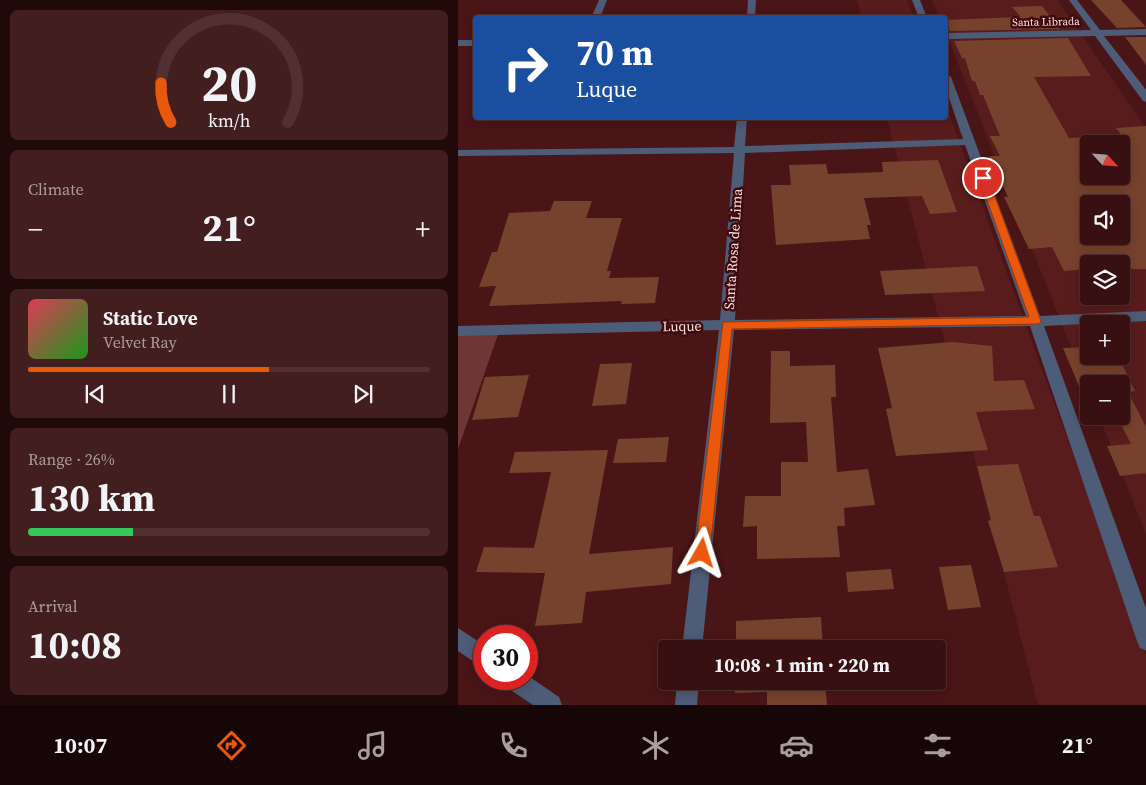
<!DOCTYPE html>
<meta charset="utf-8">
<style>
body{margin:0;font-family:"Source Serif 4",serif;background:#431e1f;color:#f1f3f6;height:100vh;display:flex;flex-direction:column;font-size:19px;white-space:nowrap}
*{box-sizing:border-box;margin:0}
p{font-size:16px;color:#ab9d9f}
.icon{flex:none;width:28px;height:28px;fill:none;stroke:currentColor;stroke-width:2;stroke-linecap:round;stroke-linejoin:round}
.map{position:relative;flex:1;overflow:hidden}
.details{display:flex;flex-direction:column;gap:10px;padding:10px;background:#1f0909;width:458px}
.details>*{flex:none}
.banner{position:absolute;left:15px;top:15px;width:475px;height:105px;border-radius:5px;box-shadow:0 2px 12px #0003,0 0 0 1px #523031;background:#1a4fa0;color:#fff;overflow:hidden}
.needle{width:32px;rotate:116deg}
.buttons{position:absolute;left:622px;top:135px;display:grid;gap:10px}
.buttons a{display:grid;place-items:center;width:50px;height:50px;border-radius:5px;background:#381011;box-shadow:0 2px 12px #0003,0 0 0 1px #523031;font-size:25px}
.speed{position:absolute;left:15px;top:625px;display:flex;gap:10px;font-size:25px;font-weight:700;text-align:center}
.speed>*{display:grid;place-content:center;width:65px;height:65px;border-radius:50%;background:#381011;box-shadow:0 2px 12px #0003,0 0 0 1px #523031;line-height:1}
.speed .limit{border:8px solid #d22;background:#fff;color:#111}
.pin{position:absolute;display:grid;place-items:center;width:42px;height:42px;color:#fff;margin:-21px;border:2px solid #fff;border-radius:50%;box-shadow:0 1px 5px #0007}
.me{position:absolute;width:55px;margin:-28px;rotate:6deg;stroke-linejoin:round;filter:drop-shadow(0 0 4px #0008)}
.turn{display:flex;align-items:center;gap:18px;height:105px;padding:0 20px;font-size:22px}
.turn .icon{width:65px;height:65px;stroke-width:2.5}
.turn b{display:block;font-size:35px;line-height:42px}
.big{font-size:38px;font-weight:700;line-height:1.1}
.details .tile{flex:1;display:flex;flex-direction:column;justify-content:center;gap:8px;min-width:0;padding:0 18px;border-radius:8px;background:#431e1f}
.details .dial{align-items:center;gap:0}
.dial svg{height:130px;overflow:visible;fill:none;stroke:#523031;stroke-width:7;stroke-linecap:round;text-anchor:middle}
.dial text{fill:#f1f3f6;stroke:none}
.song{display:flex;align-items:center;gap:15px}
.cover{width:60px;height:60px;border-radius:8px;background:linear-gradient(135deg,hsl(350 70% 55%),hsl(120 70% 35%))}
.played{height:5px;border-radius:2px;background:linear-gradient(90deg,#ea580c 60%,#523031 60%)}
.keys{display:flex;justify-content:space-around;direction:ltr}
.heat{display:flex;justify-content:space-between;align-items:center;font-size:28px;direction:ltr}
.charge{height:8px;border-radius:4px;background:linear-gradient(90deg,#34c759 26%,#523031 0)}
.trip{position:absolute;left:200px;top:640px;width:288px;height:50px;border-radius:5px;background:#381011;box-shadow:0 2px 12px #0003,0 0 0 1px #523031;font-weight:700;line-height:50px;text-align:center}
.dock{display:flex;height:80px;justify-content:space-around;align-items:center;background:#160607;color:#ab9d9f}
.dock .icon{width:35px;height:35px}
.dock .current{color:#ea580c}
.dock b{font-size:22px;color:#f1f3f6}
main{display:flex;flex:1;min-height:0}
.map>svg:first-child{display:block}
.built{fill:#591c1d;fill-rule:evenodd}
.green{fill:#6e3635}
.building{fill:#77422d;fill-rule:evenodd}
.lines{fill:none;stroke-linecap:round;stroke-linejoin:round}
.minor{fill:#4d5c77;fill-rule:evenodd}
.route{fill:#ea580c;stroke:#983908}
.labels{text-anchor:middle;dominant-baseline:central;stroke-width:5;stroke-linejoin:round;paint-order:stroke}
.far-street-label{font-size:11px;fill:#fee1df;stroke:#3e0a0d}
.street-label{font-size:14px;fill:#fee1df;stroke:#3e0a0d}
</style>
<main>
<section class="details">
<div class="tile dial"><svg viewBox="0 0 100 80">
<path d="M14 69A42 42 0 1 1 86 69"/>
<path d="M14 69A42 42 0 0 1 8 45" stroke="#ea580c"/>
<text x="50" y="56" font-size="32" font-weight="700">20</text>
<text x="50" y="72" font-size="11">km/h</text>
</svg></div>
<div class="tile"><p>Climate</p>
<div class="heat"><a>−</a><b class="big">21°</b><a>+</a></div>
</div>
<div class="tile">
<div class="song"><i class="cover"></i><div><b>Static Love</b><p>Velvet Ray</p></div></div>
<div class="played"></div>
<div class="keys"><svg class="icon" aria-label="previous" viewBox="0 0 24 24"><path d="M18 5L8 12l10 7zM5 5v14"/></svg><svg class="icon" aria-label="pause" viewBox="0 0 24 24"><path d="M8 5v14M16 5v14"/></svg><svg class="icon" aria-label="next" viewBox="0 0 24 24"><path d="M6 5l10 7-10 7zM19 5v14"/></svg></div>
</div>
<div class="tile"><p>Range · 26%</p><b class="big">130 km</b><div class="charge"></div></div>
<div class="tile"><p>Arrival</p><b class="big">10:08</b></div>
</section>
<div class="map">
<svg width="689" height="705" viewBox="0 0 689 705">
<rect width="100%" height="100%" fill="#4a1517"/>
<path class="built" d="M399,0H449L455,17H404Z
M474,0H599L688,128V534L641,416H664V384H631V392L488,33V18L481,17ZM631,144H664V176H631ZM631,204H664V236H631ZM631,264H664V296H631ZM631,324H664V356H631Z
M488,106L688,655V705H580L429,118H488Z"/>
<path class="green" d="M42,329L0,449V330Z"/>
<path class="building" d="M633,0H663L688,27L659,28Z
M584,6L602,29L492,31L488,20L563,17L554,7Z
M667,37H689V66Z
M610,38L633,76L576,77L611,138L664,136L658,128L689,126V269H664V264H631V269L606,271L594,247L571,249L546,197H550L531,156H542L532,136H542L525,95H522L517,81H514L507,58H504L496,41ZM631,144H664V176H631ZM631,204H664V236H631Z
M480,160L499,212L472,214L464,196L406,198L413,225H409L412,239L318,245L313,185H333L331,165L368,164L370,174L425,172L424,162Z
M96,201H134L128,218H164L149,271H153L151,278L201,277L197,303L163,304L164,301L31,306L38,286L21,287L34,252H39L51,213L92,211Z
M519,266L527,291L427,295L422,271Z
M494,342L534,346L536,381L566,380L577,409L518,412L530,450L438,456L428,409L434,408L420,348Z
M631,347V356H660L677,391L670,392L689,429V477L687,473L662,476L649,446L673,444L659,416H664V384H631V410L605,348Z
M313,351H332V366L377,365L378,397H373L379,472L410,469L417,505L386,508L387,526H379L382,557L299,559V526L285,527L287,496H323V462H350L348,422L312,423Z
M174,363L168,404L134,406L142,364Z
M71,375L60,417L14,420L27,377Z
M211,437L208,462L155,463L160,439Z
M150,450L131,554L215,547L213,584L128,592L124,623L77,626L87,573L18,572L26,547L76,548L93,472L51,473L57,452Z
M560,464L576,516H582L600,567L546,572L530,521L533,520L519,466Z
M513,565L523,607L490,610L481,567Z
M433,569L436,589L390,592L388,572Z
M363,617L365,649H278V621Z
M277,681H367L369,705H309V692L277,693Z"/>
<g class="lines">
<path class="minor" d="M141,0H149L142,18H133Z
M290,0H298L297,18H289Z
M454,0H462L469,18H461Z
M611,0H619L642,30L689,29V35L646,36L689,91V102L685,101L637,36L488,39V33L633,30Z
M0,40H18V46H0Z
M488,74L493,77L582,316L689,311V321L586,326L689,611V651L682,648L679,641L572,326L276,330L244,649H224L261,330L0,336V326L262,320L276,153L0,156V150L276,147L279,118H289L287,146L505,139L488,89ZM507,145L568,316L277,320L287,153Z
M0,628L26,645V667L19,664L0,651Z
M69,675L101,697L104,705H75L48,687L45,679H69Z
M219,681H241L239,705H217Z"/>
</g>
<path class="route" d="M525,175L530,178L583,321L581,324L274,329L252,553L249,558L244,560L239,558L237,553L265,322L571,317L521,178Z"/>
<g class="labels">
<g class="far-street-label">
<text transform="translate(588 22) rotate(-1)">Santa Librada</text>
</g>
<g class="street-label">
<text transform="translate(275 249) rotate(-86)">Santa Rosa de Lima</text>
<text transform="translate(224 326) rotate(-1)">Luque</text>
</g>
</g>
</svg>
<div class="buttons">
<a><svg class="needle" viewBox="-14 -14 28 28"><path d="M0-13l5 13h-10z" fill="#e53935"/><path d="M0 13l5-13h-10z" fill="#ab9d9f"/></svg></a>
<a><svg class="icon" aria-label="sound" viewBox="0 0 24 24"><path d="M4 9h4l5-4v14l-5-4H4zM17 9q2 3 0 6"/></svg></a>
<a><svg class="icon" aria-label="layers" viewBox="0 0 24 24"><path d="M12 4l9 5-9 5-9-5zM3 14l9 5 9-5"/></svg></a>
<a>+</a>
<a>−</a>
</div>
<div class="speed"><div class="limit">30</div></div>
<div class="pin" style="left:525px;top:178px;background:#d93025"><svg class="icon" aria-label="arrive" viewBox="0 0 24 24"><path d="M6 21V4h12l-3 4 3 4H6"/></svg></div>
<svg class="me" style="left:244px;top:553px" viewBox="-20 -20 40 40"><path d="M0-17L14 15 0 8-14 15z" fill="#ea580c" stroke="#fff" stroke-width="4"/></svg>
<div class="trip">10:08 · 1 min · 220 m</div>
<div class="banner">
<div class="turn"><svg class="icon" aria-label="right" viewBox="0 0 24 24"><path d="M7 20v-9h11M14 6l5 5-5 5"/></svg><div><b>70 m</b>Luque</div></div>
</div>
</div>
</main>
<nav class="dock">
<b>10:07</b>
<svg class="icon current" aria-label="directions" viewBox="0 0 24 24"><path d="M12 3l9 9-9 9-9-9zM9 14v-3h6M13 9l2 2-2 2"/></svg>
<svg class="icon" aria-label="music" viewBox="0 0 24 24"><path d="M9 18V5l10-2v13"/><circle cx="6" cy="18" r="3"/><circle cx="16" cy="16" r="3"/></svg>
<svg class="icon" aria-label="phone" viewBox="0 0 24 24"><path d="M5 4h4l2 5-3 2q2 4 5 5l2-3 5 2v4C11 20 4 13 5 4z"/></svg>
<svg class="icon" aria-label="climate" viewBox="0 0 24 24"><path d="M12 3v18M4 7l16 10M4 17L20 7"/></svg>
<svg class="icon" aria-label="car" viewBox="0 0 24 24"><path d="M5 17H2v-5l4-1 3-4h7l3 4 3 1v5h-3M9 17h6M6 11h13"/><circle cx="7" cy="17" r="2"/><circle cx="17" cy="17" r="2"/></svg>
<svg class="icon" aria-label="filters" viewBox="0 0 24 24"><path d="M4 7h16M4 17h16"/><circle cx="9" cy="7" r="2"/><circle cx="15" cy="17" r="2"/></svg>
<b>21°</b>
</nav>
